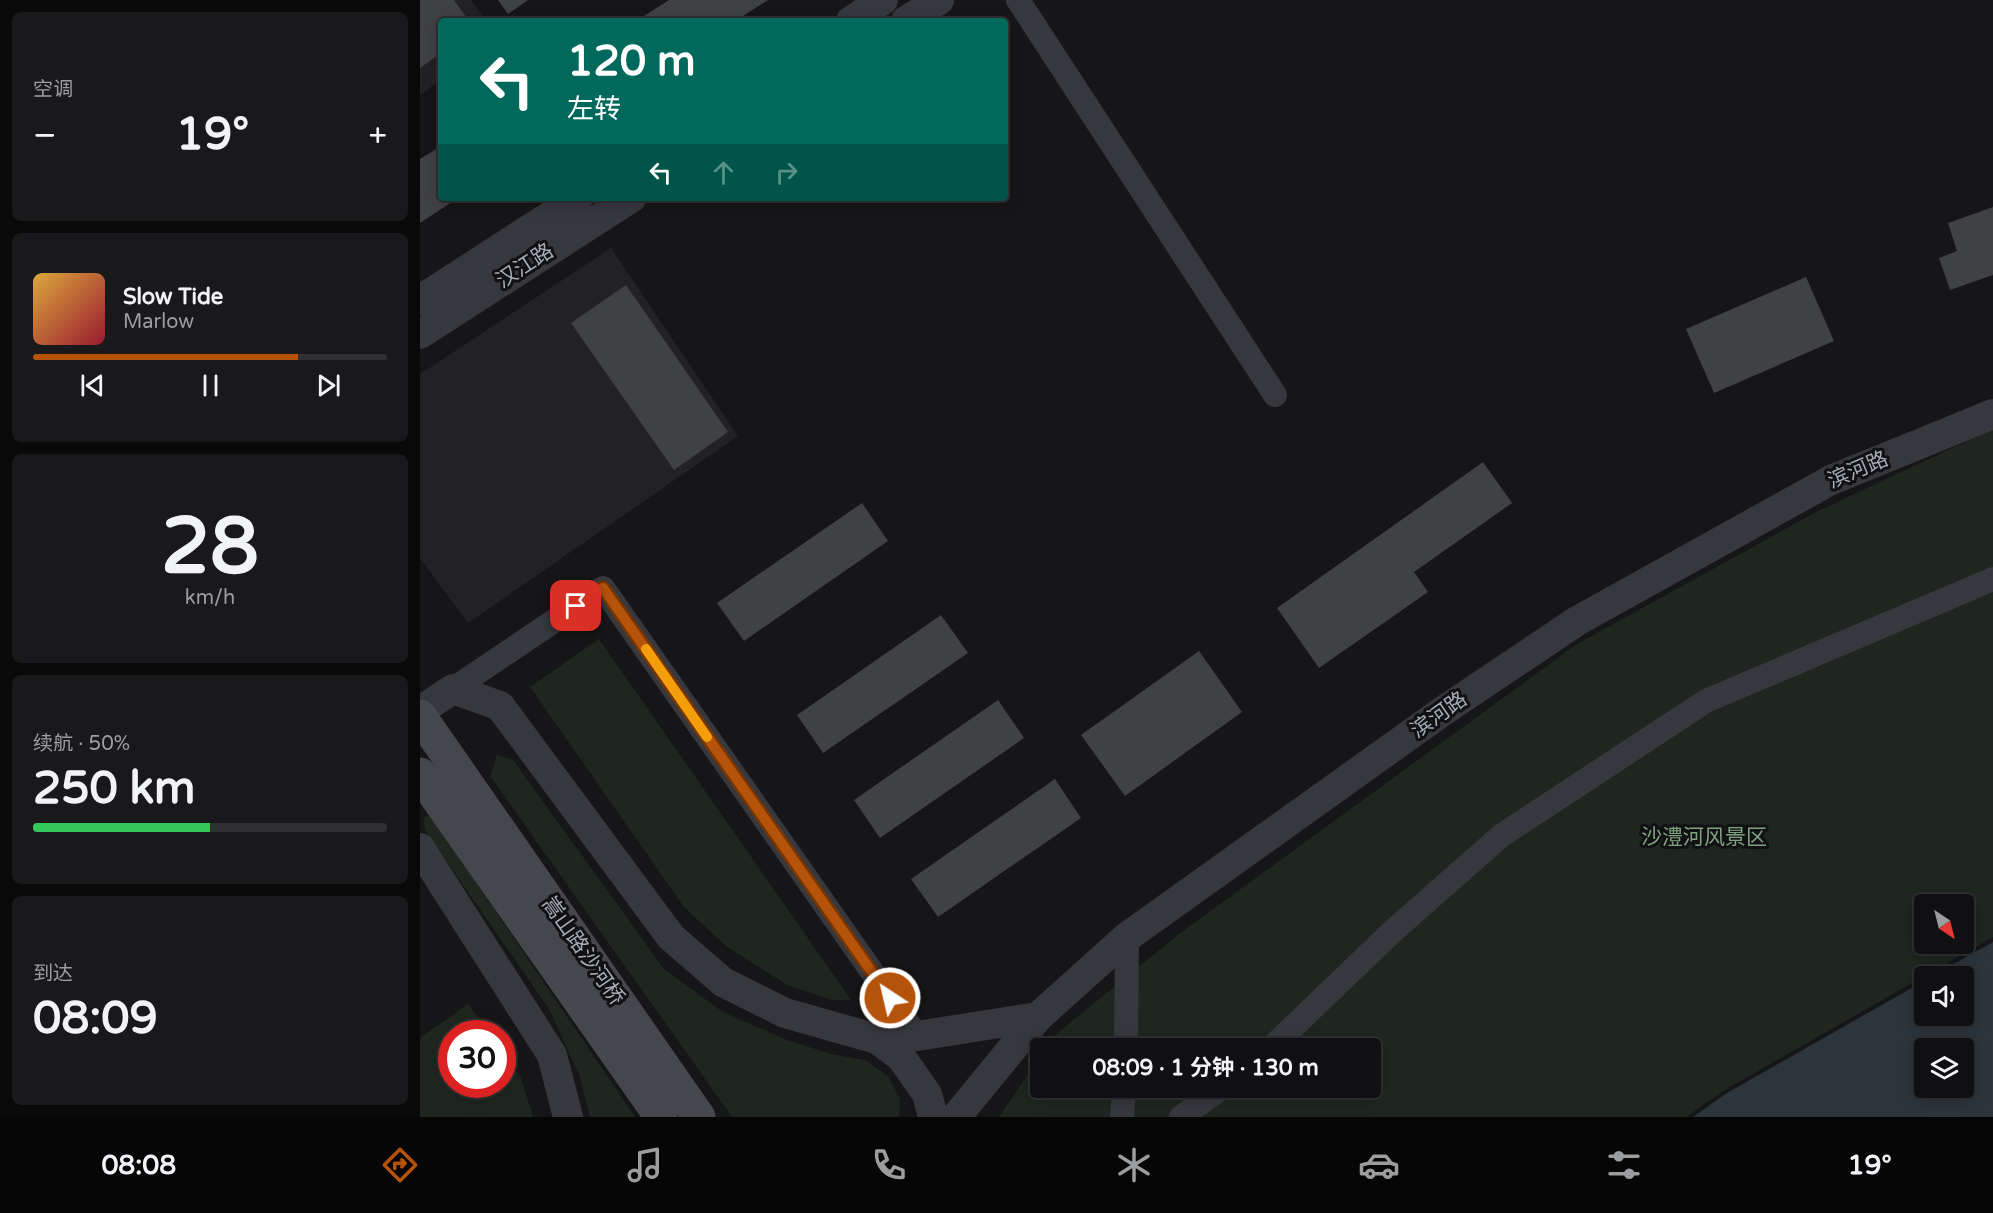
<!DOCTYPE html>
<html lang="zh">
<meta charset="utf-8">
<style>
body{margin:0;font-family:"Varela Round","Noto Sans SC",sans-serif;background:#19191b;color:#f1f3f6;height:100vh;display:flex;flex-direction:column;font-size:22px;white-space:nowrap}
*{box-sizing:border-box;margin:0}
p{font-size:20px;color:#9c9d9f}
.icon{flex:none;width:33px;height:33px;fill:none;stroke:currentColor;stroke-width:2;stroke-linecap:round;stroke-linejoin:round}
.map{position:relative;flex:1;overflow:hidden}
.panel{display:flex;flex-direction:column;gap:12px;padding:12px;background:#09090a;width:420px}
.panel>*{flex:none}
.hud{position:absolute;left:18px;top:18px;width:570px;height:183px;border-radius:6px;box-shadow:0 3px 15px #0003,0 0 0 2px #303032;background:#00695c;color:#fff;overflow:hidden}
.needle{width:39px;rotate:145deg}
.tools{position:absolute;left:1494px;top:894px;display:grid;gap:12px}
.tools a{display:grid;place-items:center;width:60px;height:60px;border-radius:6px;background:#101012;box-shadow:0 3px 15px #0003,0 0 0 2px #303032;font-size:30px}
.speed{position:absolute;left:18px;top:1020px;display:flex;gap:12px;font-size:30px;font-weight:700;text-align:center}
.speed>*{display:grid;place-content:center;width:78px;height:78px;border-radius:50%;background:#101012;box-shadow:0 3px 15px #0003,0 0 0 2px #303032;line-height:1}
.speed .limit{border:9px solid #d22;background:#fff;color:#111}
.pin{position:absolute;display:grid;place-items:center;width:51px;height:51px;color:#fff;margin:-26px;border-radius:12px;box-shadow:0 3px 9px #0006}
.me{position:absolute;width:66px;margin:-33px;rotate:325deg;stroke-linejoin:round;filter:drop-shadow(0 0 4px #0008)}
.turn{display:flex;align-items:center;gap:21px;height:126px;padding:0 30px;font-size:27px}
.turn .icon{width:78px;height:78px;stroke-width:2.5}
.turn b{display:block;font-size:42px;line-height:51px}
.lanes{display:flex;align-items:center;height:57px;padding:0 30px;background:#0003;justify-content:center;gap:30px;direction:ltr}
.lanes .off{opacity:.35}
.big{font-size:45px;font-weight:700;line-height:1.1}
.panel .widget{flex:1;display:flex;flex-direction:column;justify-content:center;gap:9px;min-width:0;padding:0 21px;border-radius:9px;background:#19191b}
.panel .dial{align-items:center;gap:0}
.dial b{font-size:78px;line-height:1}
.song{display:flex;align-items:center;gap:18px}
.cover{width:72px;height:72px;border-radius:9px;background:linear-gradient(135deg,hsl(40 70% 55%),hsl(350 70% 35%))}
.played{height:6px;border-radius:3px;background:linear-gradient(90deg,#b45309 75%,#303032 75%)}
.keys{display:flex;justify-content:space-around;direction:ltr}
.heat{display:flex;justify-content:space-between;align-items:center;font-size:33px;direction:ltr}
.charge{height:9px;border-radius:4px;background:linear-gradient(90deg,#34c759 50%,#303032 0)}
.trip{position:absolute;left:610px;top:1038px;width:351px;height:60px;border-radius:6px;background:#101012;box-shadow:0 3px 15px #0003,0 0 0 2px #303032;font-weight:700;line-height:60px;text-align:center}
.menu{display:flex;height:96px;justify-content:space-around;align-items:center;background:#060607;color:#9c9d9f}
.menu .icon{width:42px;height:42px}
.menu .on{color:#b45309}
.menu b{font-size:27px;color:#f1f3f6}
main{display:flex;flex:1;min-height:0}
.map>svg:first-child{display:block}
.built{fill:#222225}
.green{fill:#1e261f;fill-rule:evenodd}
.water{fill:#2c353c;fill-rule:evenodd}
.building{fill:#404145}
.lines{fill:none;stroke-linecap:round;stroke-linejoin:round}
.minor{stroke:#37383d;stroke-width:24}
.tertiary{stroke:#37383d;stroke-width:30}
.secondary{stroke:#45474d;stroke-width:33}
.route-casing{stroke:#753606;stroke-width:15}
.route{stroke:#b45309;stroke-width:10}
.slow{stroke:#f59e0b;stroke-width:10}
.labels{text-anchor:middle;dominant-baseline:central;stroke-width:6;stroke-linejoin:round;paint-order:stroke}
.street-label{font-size:21px;fill:#a8adb8;stroke:#111113}
.park-label{font-size:21px;fill:#7fa381;stroke:#111113}
</style>
<main>
<section class="panel">
<div class="widget"><p>空调</p>
<div class="heat"><a>−</a><b class="big">19°</b><a>+</a></div>
</div>
<div class="widget">
<div class="song"><i class="cover"></i><div><b>Slow Tide</b><p>Marlow</p></div></div>
<div class="played"></div>
<div class="keys"><svg class="icon" aria-label="previous" viewBox="0 0 24 24"><path d="M18 5L8 12l10 7zM5 5v14"/></svg><svg class="icon" aria-label="pause" viewBox="0 0 24 24"><path d="M8 5v14M16 5v14"/></svg><svg class="icon" aria-label="next" viewBox="0 0 24 24"><path d="M6 5l10 7-10 7zM19 5v14"/></svg></div>
</div>
<div class="widget dial"><b>28</b><p>km/h</p></div>
<div class="widget"><p>续航 · 50%</p><b class="big">250 km</b><div class="charge"></div></div>
<div class="widget"><p>到达</p><b class="big">08:09</b></div>
</section>
<div class="map">
<svg width="1573" height="1117" viewBox="0 0 1573 1117">
<rect width="100%" height="100%" fill="#161618"/>
<path class="built" d="M0,0H51L66,21H21V80L0,95Z
M191,248L318,436L48,623L0,558V374Z"/>
<path class="green" d="M1573,429V937L1306,1089L1266,1117H579L621,1055V1088H951V1048H626L635,1035L759,934L1157,644L1396,512ZM1504,904H1544V944H1504Z
M179,639L431,1000H412L367,985L306,946L264,907L110,687Z
M77,755L93,760L244,969L303,1012L367,1040L411,1054L445,1060L468,1076L480,1099L479,1117H312L70,776Z
M11,816L215,1117H170L160,1077L129,1009L5,830L4,817Z
M48,1004L69,1033L32,1034V1084H82L83,1052L101,1078L113,1117H0V1038Z"/>
<path class="water" d="M1573,942V1117H1273L1307,1093L1504,981V1016H1544V976H1512ZM1504,1048H1544V1088H1504Z"/>
<path class="building" d="M0,0H34L49,21H21V53L0,68Z
M78,0H108L88,14Z
M249,0H348L315,21H216Z
M21,146V198H38L0,223V159Z
M1573,207V275L1530,290L1519,258L1537,251L1528,223Z
M1386,277L1414,341L1294,393L1266,329Z
M206,285L308,432L254,470L151,323Z
M1063,462L1092,503L994,572L1008,592L899,668L857,608Z
M442,503L468,541L324,641L297,603Z
M521,615L548,653L403,753L377,715Z
M779,651L822,712L705,796L661,735Z
M578,700L604,738L460,838L434,800Z
M635,779L661,818L518,917L491,879Z"/>
<g class="lines">
<path class="minor" d="M598,0L855,395
M33,689L183,588L497,1036
M706,1048L707,937
M851,1048L974,930L1082,835L1286,701L1573,579
M702,1117L704,1088
M761,1117L802,1088"/>
<path class="tertiary" d="M431,21L463,0
M486,21L519,0
M0,300L158,198
M0,334L211,198
M0,711L33,689L80,706L251,937L303,982L365,1013L457,1039L497,1036L618,1017
M0,848L132,1055L148,1117
M457,1039L481,1057L507,1094L513,1117
M536,1117L618,1017L707,937L1023,711L1157,621L1411,480L1573,414"/>
<path class="secondary" d="M0,716L279,1117
M0,774L241,1117"/>
</g>
<g class="lines">
<defs>
<path id="route" d="M156,606L183,588L470,998"/>
</defs>
<use href="#route" class="route-casing"/>
<use href="#route" class="route"/>
<path class="slow" d="M226,649L287,737"/>
</g>
<g class="labels">
<g class="street-label">
<text transform="translate(105 266) rotate(-33)">汉江路</text>
<text transform="translate(1438 470) rotate(-23)">滨河路</text>
<text transform="translate(1019 715) rotate(-35)">滨河路</text>
<text transform="translate(163 951) rotate(55)">嵩山路沙河桥</text>
</g>
<g class="park-label">
<text x="1284" y="837">沙澧河风景区</text>
</g>
</g>
</svg>
<div class="tools">
<a><svg class="needle" viewBox="-14 -14 28 28"><path d="M0-13l5 13h-10z" fill="#e53935"/><path d="M0 13l5-13h-10z" fill="#9c9d9f"/></svg></a>
<a><svg class="icon" aria-label="sound" viewBox="0 0 24 24"><path d="M4 9h4l5-4v14l-5-4H4zM17 9q2 3 0 6"/></svg></a>
<a><svg class="icon" aria-label="layers" viewBox="0 0 24 24"><path d="M12 4l9 5-9 5-9-5zM3 14l9 5 9-5"/></svg></a>
</div>
<div class="speed"><div class="limit">30</div></div>
<div class="pin" style="left:156px;top:606px;background:#d93025"><svg class="icon" aria-label="arrive" viewBox="0 0 24 24"><path d="M6 21V4h12l-3 4 3 4H6"/></svg></div>
<svg class="me" style="left:470px;top:998px" viewBox="-20 -20 40 40"><circle r="17" fill="#b45309" stroke="#fff" stroke-width="3"/><path d="M0-11L8 9 0 5-8 9z" fill="#fff"/></svg>
<div class="trip">08:09 · 1 分钟 · 130 m</div>
<div class="hud">
<div class="turn"><svg class="icon" aria-label="left" viewBox="0 0 24 24"><path d="M17 20v-9H6M10 6l-5 5 5 5"/></svg><div><b>120 m</b>左转</div></div>
<div class="lanes"><svg class="icon" aria-label="left" viewBox="0 0 24 24"><path d="M17 20v-9H6M10 6l-5 5 5 5"/></svg><svg class="icon off" aria-label="ahead" viewBox="0 0 24 24"><path d="M12 20V5M6 11l6-6 6 6"/></svg><svg class="icon off" aria-label="right" viewBox="0 0 24 24"><path d="M7 20v-9h11M14 6l5 5-5 5"/></svg></div>
</div>
</div>
</main>
<nav class="menu">
<b>08:08</b>
<svg class="icon on" aria-label="directions" viewBox="0 0 24 24"><path d="M12 3l9 9-9 9-9-9zM9 14v-3h6M13 9l2 2-2 2"/></svg>
<svg class="icon" aria-label="music" viewBox="0 0 24 24"><path d="M9 18V5l10-2v13"/><circle cx="6" cy="18" r="3"/><circle cx="16" cy="16" r="3"/></svg>
<svg class="icon" aria-label="phone" viewBox="0 0 24 24"><path d="M5 4h4l2 5-3 2q2 4 5 5l2-3 5 2v4C11 20 4 13 5 4z"/></svg>
<svg class="icon" aria-label="climate" viewBox="0 0 24 24"><path d="M12 3v18M4 7l16 10M4 17L20 7"/></svg>
<svg class="icon" aria-label="car" viewBox="0 0 24 24"><path d="M5 17H2v-5l4-1 3-4h7l3 4 3 1v5h-3M9 17h6M6 11h13"/><circle cx="7" cy="17" r="2"/><circle cx="17" cy="17" r="2"/></svg>
<svg class="icon" aria-label="filters" viewBox="0 0 24 24"><path d="M4 7h16M4 17h16"/><circle cx="9" cy="7" r="2"/><circle cx="15" cy="17" r="2"/></svg>
<b>19°</b>
</nav>
